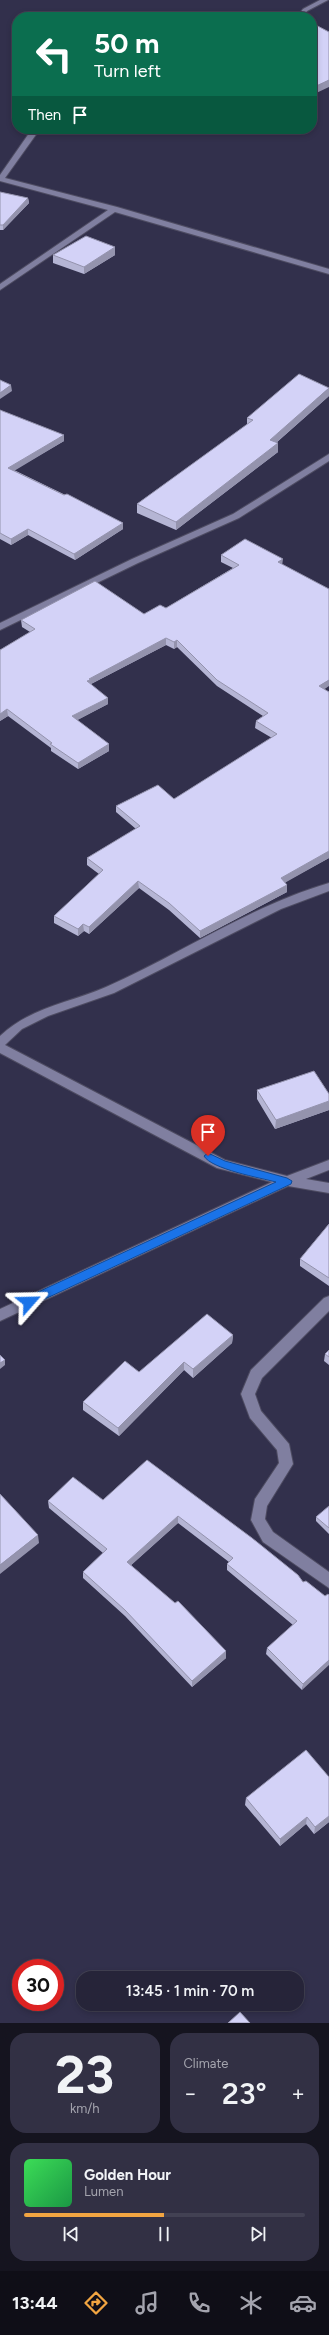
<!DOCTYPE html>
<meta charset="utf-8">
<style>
body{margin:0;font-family:Figtree,sans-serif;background:#323044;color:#f1f3f6;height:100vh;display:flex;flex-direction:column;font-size:15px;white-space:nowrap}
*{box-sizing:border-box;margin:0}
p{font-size:13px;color:#a4a4ae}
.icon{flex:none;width:22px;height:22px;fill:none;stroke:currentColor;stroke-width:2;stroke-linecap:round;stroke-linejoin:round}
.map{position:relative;height:2023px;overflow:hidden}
.panel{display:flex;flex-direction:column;gap:10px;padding:10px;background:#15141f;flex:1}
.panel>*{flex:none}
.banner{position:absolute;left:12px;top:12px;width:305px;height:122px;border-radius:16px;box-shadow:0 2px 6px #0003,0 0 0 1px #424153;background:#0b6e4f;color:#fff;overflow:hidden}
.speed{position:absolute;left:12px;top:1959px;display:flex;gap:8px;font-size:20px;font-weight:700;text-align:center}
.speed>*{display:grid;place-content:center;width:52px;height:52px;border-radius:50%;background:#262439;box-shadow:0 2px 6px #0003,0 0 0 1px #424153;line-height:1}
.speed .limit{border:6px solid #d22;background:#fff;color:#111}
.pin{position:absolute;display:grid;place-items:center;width:34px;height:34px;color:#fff;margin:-41px -17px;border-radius:50% 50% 50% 0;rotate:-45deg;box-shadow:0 0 4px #0007}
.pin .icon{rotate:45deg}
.me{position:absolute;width:44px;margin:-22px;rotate:65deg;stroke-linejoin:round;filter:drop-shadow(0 0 3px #0008)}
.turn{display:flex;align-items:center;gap:14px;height:84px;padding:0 16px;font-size:18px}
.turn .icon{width:52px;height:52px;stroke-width:2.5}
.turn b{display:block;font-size:28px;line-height:34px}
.then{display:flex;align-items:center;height:38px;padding:0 16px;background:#0003;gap:8px;font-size:15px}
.big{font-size:30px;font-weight:600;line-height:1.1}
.panel .card{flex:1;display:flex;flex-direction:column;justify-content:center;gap:6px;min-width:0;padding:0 14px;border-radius:16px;background:#323044}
.panel .dial{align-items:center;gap:0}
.dial b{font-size:52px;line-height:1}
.song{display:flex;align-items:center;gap:12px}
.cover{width:48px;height:48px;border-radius:6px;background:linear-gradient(135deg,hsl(130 70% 55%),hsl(140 70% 35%))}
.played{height:4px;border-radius:2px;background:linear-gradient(90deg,#f2a541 50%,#424153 50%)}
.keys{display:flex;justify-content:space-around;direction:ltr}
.heat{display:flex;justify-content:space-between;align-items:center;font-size:22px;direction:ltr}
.panel .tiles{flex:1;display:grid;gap:10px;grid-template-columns:1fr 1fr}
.card:last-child{grid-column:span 2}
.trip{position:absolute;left:76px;top:1971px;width:228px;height:40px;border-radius:16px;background:#262439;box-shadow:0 2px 6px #0003,0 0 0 1px #424153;font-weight:600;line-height:40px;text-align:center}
.dock{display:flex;height:64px;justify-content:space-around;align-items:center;background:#0f0e17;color:#a4a4ae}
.dock .icon{width:28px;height:28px}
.dock .active{color:#f2a541}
.dock b{font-size:18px;color:#f1f3f6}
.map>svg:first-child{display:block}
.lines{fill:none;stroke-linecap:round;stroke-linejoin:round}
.minor-casing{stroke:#4e4c62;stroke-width:2}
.minor{fill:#807fa0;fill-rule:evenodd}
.wall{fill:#b5b5d4}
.shaded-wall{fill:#9493ad}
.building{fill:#d3d2f7;stroke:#9493ad}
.route{fill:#1a73e8;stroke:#114b97}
</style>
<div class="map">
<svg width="329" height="2023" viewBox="0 0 329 2023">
<rect width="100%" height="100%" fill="#32304c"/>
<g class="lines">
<defs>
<path id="minor" d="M320,0H328L307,11L303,17H297L303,9Z
M32,129H40L5,178L117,207L329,269V274L115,212L0,290V284L108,210L0,181V175Z
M329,454V461L239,518L138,563L0,630V623L132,559L233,514Z
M329,883V891L281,909L114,993L48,1016L22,1029L5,1045L225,1160L287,1176L329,1160V1170L306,1179L329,1183V1193L288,1186L0,1321V1309L272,1182L217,1168L0,1053V1036C31,1007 69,1003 106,987C181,954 250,906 329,883Z
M329,1296V1311L262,1378L255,1394L261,1411L289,1444L293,1464L267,1506L265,1519L273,1532L329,1572V1588L263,1542L251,1520L255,1499L279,1463L277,1450L250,1418L241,1394L251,1370L324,1298Z"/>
</defs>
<use href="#minor" class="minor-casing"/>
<use href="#minor" class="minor"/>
</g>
<path class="wall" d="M0,192L28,198L29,203L3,230H0Z
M115,247V255L84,274L53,263V255Z
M329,396L276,443L278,452L176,530L137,513V504L247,425V418Z
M0,410L64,441L14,470L123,523V529L75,560L28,535L11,545L0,539Z
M221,555L282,564L324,689L329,692V858L285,882L287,885V892L200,938L169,910L139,888L89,934L84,931L78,936L54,923V916L99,874L87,865V858L136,829L116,812V806L174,799L272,738L255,728L256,721L263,716L217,686L177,647L174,649L166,645L91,684L108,704L77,720L109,744V751L78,769L51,751V748L8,716L0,721V650L30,632L22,627L21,620L144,614L166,608L233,568L221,562Z
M257,1090L329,1094V1110L275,1129L257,1099Z
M329,1224V1286L300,1266V1259Z
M233,1335L232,1343L193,1378L184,1370L119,1436L83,1410V1402L139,1372Z
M329,1350V1365L324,1361L325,1354Z
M147,1460L303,1582L325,1596L302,1690L266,1654L267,1648L293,1625L227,1570V1564L229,1562L178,1523L131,1565L226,1651V1658L192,1687L125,1616L83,1578V1572L103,1553L49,1508L48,1501L103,1500Z
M329,1506V1534L316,1521V1517Z
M329,1777V1822L314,1834L306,1824L280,1846L245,1805L246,1798Z"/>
<path class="shaded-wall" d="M329,80V87L312,95V88Z
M28,198L29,203L3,230V225Z
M115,247V255L84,274V267Z
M11,385L12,391L0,399V393Z
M329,388V396L270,448V440Z
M64,435V441L9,474L8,468Z
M278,443V452L176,530V522Z
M123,523V529L75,560L74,554Z
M28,529V535L11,545V539Z
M283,559L282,566L278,562Z
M166,638V645L91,684L87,681L89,679Z
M177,640V647L174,649V642Z
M329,680V686L319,693V686Z
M108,698V704L72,723V716Z
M7,709L8,716L0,721V714Z
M109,744V751L78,769V763Z
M329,851V858L281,885V878Z
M138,881L139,888L89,934V927Z
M287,885V892L200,938V931Z
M83,924L84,931L78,936V929Z
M329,1101V1110L275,1129L276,1120Z
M233,1335L232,1343L193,1378V1369Z
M5,1360V1365L0,1369V1363Z
M184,1362V1370L119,1436L118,1428Z
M178,1516V1523L128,1568L127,1562Z
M38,1535L39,1543L0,1574V1565Z
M226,1651V1658L192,1687V1681Z
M329,1660V1665L302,1690L303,1684Z
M329,1816V1822L314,1834L315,1827Z
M307,1817L306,1824L280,1846V1839Z"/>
<path class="building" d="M312,23L329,32V80L312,88Z
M0,192L28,198L3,225H0Z
M86,236L115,247L84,267L53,255Z
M299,374L329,388L270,440L278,443L176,522L137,504L253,420L247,418Z
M0,380L11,385L0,393Z
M0,410L64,435L8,468L64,495L67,494L123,523L74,554L28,529L11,539L0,533Z
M245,539L283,559L278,562L329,589V680L319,686L329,692V851L281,878L287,885L200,931L169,903L138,881L89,927L83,924L78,929L54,916L103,870L87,858L140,826L116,806L158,785L174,799L277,734L256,721L268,713L217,680L177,640L174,642L166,638L89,679L91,680L87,681L108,698L72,716L109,744L78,763L50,744L52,743L7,709L0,714V650L35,629L21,620L95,581L144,614L160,605L166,608L239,565L221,555Z
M314,1071L329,1094V1101L276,1120L257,1090Z
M329,1224V1278L300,1259Z
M207,1314L233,1335L193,1369L184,1362L118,1428L83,1402L125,1361L139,1372Z
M329,1350V1357L325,1354Z
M0,1355L5,1360L0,1363Z
M147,1460L252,1538L298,1575L303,1582L306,1581L325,1596L328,1594L329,1595V1660L303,1684L267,1648L297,1621L227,1564L233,1558L178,1516L127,1562L175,1603L178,1601L226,1651L192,1681L125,1610L83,1572L107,1549L48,1501L73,1477L103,1500Z
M0,1494L38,1535L0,1565Z
M329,1506V1528L316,1517Z
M306,1750L329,1777V1816L315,1827L307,1817L280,1839L246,1798Z
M240,2012L250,2023H228Z"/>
<path class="route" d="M208,1153L225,1161L287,1178L292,1181L291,1184L32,1305H25V1298L276,1182C261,1178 211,1169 204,1156Z"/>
</svg>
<div class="speed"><div class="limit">30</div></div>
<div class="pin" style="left:208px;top:1156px;background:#d93025"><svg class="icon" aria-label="arrive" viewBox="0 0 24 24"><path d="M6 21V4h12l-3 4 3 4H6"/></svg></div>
<svg class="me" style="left:29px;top:1302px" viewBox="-20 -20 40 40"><path d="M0-17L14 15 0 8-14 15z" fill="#1a73e8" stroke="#fff" stroke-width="4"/></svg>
<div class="trip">13:45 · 1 min · 70 m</div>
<div class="banner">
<div class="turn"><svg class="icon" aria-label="left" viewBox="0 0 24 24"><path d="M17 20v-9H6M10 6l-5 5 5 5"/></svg><div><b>50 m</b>Turn left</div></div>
<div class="then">Then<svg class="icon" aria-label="arrive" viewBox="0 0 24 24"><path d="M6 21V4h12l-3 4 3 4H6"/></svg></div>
</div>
</div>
<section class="panel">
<div class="tiles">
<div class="card dial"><b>23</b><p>km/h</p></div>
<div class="card"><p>Climate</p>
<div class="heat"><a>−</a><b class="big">23°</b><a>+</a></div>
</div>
<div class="card">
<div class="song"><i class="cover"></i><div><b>Golden Hour</b><p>Lumen</p></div></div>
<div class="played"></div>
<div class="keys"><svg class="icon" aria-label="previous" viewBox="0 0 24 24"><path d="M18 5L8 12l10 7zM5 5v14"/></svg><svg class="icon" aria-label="pause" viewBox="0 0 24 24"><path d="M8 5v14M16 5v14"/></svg><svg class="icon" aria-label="next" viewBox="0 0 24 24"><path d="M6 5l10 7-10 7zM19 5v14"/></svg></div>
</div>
</div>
</section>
<nav class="dock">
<b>13:44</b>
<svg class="icon active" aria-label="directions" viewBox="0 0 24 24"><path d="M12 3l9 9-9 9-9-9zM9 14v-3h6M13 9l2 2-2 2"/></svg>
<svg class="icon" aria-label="music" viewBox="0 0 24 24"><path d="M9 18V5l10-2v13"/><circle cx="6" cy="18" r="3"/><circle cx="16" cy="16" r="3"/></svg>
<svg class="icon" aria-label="phone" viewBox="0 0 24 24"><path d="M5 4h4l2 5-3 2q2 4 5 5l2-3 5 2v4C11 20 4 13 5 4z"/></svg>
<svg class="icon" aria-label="climate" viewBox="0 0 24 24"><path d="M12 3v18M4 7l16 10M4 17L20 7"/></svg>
<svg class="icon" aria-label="car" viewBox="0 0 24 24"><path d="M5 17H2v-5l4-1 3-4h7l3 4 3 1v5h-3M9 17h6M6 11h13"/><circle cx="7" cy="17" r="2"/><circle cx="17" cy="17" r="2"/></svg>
</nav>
